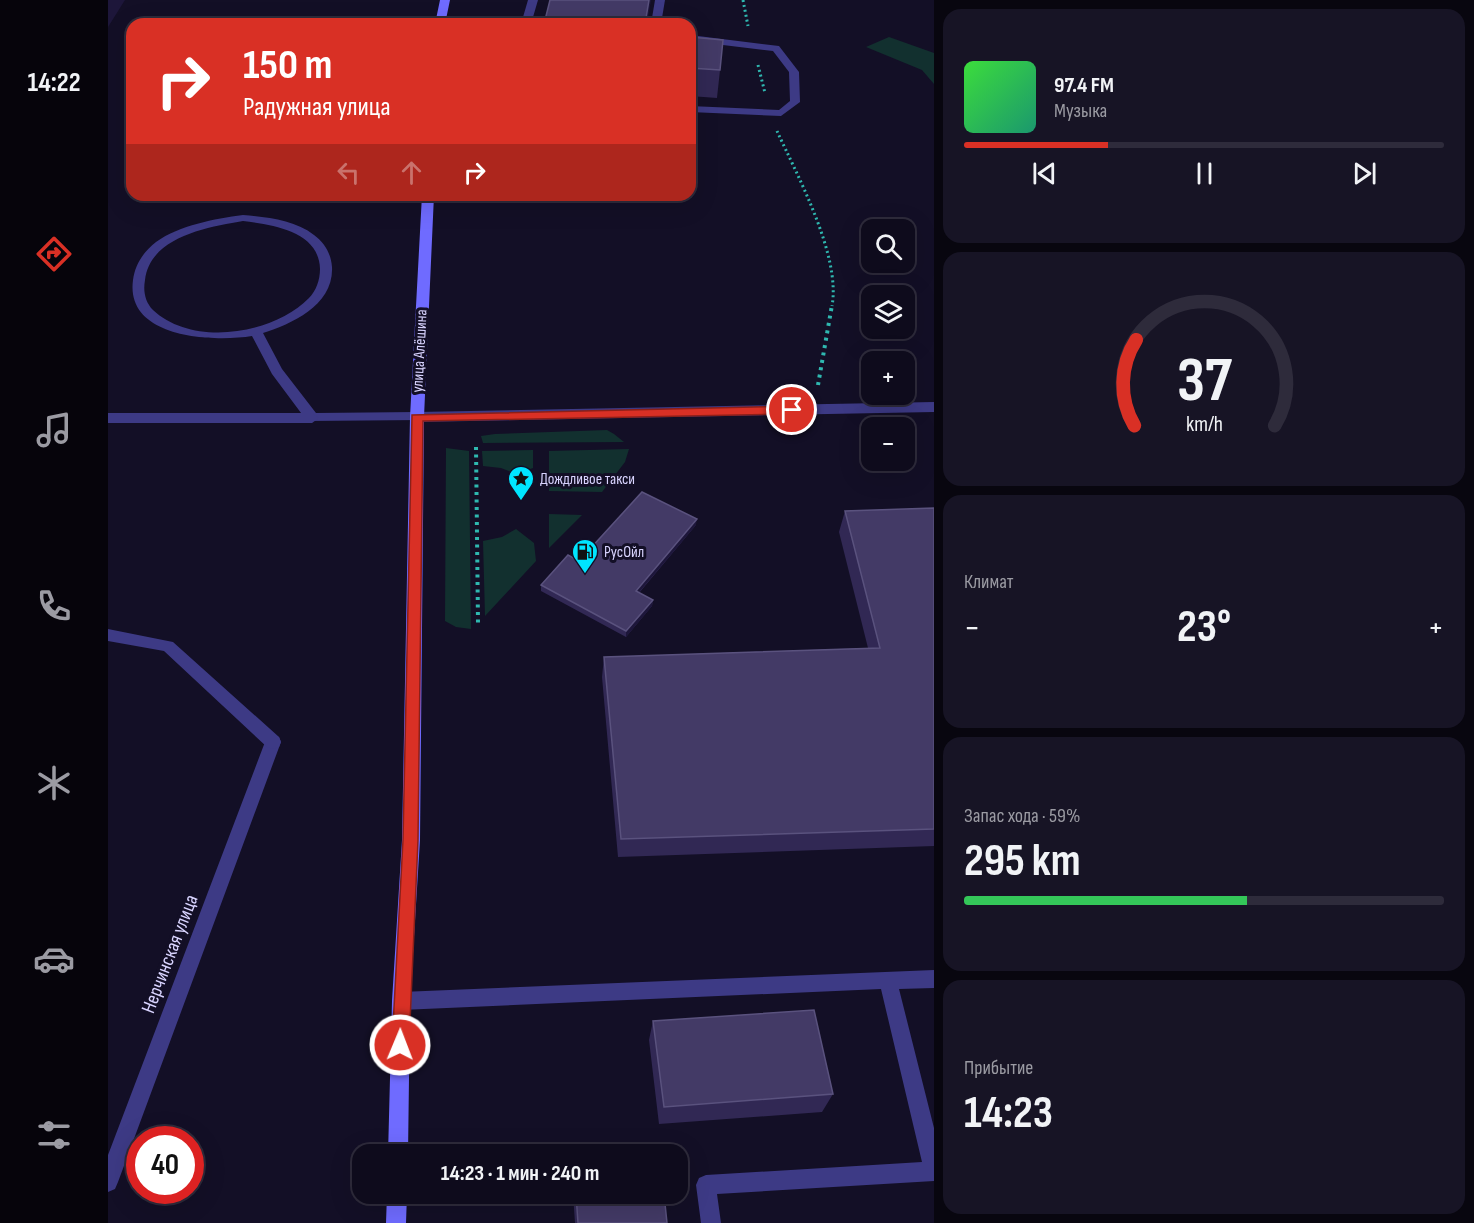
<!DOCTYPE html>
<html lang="ru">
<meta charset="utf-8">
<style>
body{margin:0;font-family:"Sofia Sans Condensed",sans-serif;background:#171425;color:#f1f3f6;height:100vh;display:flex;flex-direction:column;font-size:22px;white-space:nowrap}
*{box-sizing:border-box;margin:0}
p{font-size:20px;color:#9b9ba3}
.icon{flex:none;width:33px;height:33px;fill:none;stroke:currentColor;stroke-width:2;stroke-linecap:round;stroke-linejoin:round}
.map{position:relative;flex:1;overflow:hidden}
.side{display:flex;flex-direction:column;gap:9px;padding:9px;background:#08060f;width:540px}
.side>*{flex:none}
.guide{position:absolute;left:18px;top:18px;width:570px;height:183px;border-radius:18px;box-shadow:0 6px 24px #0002,0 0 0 2px #2e2b3b;background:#d93025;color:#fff;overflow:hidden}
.tools{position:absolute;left:753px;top:219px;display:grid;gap:12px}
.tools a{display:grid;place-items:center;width:54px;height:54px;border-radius:12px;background:#0e0b1c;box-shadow:0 6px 24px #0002,0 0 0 2px #2e2b3b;font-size:30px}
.speed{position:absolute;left:18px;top:1126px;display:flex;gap:12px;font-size:30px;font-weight:700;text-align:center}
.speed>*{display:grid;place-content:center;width:78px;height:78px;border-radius:50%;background:#0e0b1c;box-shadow:0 6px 24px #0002,0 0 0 2px #2e2b3b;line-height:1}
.speed .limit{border:9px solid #d22;background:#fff;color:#111}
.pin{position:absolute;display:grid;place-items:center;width:51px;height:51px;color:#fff;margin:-26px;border:3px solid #fff;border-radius:50%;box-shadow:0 2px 6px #0007}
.me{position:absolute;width:66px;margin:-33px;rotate:1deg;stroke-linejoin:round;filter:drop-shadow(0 0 4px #0008)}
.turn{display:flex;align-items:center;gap:21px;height:126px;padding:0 18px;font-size:27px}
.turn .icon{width:78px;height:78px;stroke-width:2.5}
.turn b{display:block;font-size:42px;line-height:51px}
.lanes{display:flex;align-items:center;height:57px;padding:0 18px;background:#0003;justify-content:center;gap:30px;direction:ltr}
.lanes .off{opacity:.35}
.big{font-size:45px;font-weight:700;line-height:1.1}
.side .tile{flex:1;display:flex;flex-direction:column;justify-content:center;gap:9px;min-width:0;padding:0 21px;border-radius:18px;background:#171425}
.side .dial{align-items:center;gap:0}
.dial svg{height:156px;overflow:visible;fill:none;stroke:#2e2b3b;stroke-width:7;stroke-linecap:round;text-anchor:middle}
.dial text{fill:#f1f3f6;stroke:none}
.song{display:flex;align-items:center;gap:18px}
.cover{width:72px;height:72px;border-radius:9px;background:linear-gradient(135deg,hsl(120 70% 55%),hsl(160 70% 35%))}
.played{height:6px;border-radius:3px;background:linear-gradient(90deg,#d93025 30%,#2e2b3b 30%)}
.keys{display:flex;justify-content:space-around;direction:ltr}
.heat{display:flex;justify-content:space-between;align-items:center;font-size:33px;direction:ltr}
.charge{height:9px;border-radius:4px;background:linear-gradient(90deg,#34c759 59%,#2e2b3b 0)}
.trip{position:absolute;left:244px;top:1144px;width:336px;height:60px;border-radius:18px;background:#0e0b1c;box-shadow:0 6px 24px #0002,0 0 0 2px #2e2b3b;font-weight:700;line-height:60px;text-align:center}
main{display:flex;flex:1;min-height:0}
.tabs{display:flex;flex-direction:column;width:108px;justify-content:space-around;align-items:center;background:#06040b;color:#9b9ba3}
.tabs .icon{width:42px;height:42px}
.tabs .active{color:#d93025}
.tabs b{font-size:27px;color:#f1f3f6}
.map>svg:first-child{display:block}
.green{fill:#12302f}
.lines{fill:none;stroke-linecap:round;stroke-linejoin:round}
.path-far1{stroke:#2fb8b0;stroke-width:3;stroke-dasharray:2 3;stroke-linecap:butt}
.path{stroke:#2fb8b0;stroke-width:4;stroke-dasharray:3 4.5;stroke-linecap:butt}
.lane{fill:#3d3a85;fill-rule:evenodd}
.street{fill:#3d3a85;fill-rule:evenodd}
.secondary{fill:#6f6bff;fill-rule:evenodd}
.wall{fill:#312854}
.shaded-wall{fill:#1d163a}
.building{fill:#433a66;stroke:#5a527e;stroke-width:1.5}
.route{fill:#d93025;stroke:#8d1f18;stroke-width:1.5}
.labels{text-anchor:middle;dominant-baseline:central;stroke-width:6;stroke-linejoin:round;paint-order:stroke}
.street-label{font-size:16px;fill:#d9d4ff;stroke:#130f26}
.poi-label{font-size:16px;fill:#d9d4ff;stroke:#130f26;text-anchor:start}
.near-street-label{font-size:20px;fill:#d9d4ff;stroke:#130f26}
</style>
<main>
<nav class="tabs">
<b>14:22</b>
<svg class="icon active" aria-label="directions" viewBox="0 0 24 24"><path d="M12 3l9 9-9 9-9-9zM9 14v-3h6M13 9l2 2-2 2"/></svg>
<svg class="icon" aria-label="music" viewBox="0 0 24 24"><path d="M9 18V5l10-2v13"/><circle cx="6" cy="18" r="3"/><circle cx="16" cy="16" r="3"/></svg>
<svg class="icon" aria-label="phone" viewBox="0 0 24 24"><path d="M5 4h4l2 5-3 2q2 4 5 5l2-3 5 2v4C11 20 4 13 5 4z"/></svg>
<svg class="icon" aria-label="climate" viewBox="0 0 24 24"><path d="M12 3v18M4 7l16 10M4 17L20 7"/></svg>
<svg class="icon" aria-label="car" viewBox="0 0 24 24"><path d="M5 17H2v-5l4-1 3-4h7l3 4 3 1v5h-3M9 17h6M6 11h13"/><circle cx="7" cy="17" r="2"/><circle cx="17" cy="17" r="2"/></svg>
<svg class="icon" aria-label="filters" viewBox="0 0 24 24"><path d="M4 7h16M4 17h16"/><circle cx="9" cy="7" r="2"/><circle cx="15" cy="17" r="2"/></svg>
</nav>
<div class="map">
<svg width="826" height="1223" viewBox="0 0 826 1223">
<rect width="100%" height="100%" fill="#130f26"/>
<path class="green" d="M781,37L826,53V84L814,70L758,47Z
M499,430L506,434L516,442L375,443L373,436L387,434Z
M338,448L361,451L363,629L348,627L337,621Z
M521,449L517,462L494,492L441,491V451Z
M425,450V468L408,474L393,468L375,466L374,451Z
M441,514L474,515L441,548Z
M408,529L426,543L428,561L377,616L375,541L394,537Z"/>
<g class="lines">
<path class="path-far1" d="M635,0L640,26
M650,65L657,93
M669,131C690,177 733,256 724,306"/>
<path class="path" d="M710,385L724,305
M368,447L370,623"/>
<path class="lane" d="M420,0H430L423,24H413Z
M547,0H557L553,24H543Z
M582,35L671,46L691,72L692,102L673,116L582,112V106L671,110L682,101L681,72L665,51L582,41Z
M135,215C158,217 187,220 206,235C217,243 223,254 224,267C226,305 184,324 155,333L174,369L208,413L309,412L314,414L316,417L314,420L199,421L164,374L144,336C106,342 17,339 25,280C27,265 35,252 48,242C72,225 106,219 135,215ZM135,221C165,225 211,231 212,269C212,280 208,291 201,298C165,335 84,347 45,310C37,302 35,291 37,280C42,237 99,227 135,221Z
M165,735L171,737L173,742L10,1182L7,1189L0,1192V1155L157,742L159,737Z
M826,970V988L791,989L826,1128V1181L609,1194L613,1223H593L588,1185L591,1178L598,1175L814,1162L773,989L293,1010L286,1007L284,1001L286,995L293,992Z"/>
<path class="street" d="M826,402V412L309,422L302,417L309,412Z
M0,413H204L211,418L204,423H0Z
M0,629L65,642L171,737L173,742L171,747L165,749L159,747L56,651L0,641Z"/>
<path class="secondary" d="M332,0H342L337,24H327Z
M314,195H326L316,417L312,840L302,1001L300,1155H280L284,1001L294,840L302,417Z
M279,1194H299L298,1223H278Z"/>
</g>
<path class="wall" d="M582,37L612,70L609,98L582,96Z
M826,508V846L510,857L494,677L496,657L760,648L731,532L737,511Z
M588,525L531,593L545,600L544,606L518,637L433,591V585L471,561Z
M545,1021L725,1094L714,1112L551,1124L541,1040Z
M465,1194H556L559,1223H467Z"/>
<path class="shaded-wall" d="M0,0H17L0,27Z
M541,0H543L539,24H537Z
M589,519L588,525L527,597L528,591Z
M545,600L544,606L518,637V631Z"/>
<path class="building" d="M442,0H541L537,24H436Z
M582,37L615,40L612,70L582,68Z
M534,492L589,519L528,591L545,600L518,631L433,585L460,555L471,561Z
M826,508V829L513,839L496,657L772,648L737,511Z
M706,1010L725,1094L556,1107L545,1021Z
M468,1194H556L559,1223H470Z"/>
<path class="route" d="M684,406L690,410L684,414L315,421L310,840L301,1045L298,1051L292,1053L286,1051L284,1045L295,840L304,415Z"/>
<defs>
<symbol id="sight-pin" viewBox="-11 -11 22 30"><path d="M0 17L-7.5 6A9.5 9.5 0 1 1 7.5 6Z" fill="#00e5ff" stroke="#130f26"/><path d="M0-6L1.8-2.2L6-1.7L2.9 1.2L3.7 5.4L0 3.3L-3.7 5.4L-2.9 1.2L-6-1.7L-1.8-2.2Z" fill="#111"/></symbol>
<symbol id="fuel-pin" viewBox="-11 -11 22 30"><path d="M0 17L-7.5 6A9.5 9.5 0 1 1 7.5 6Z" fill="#00e5ff" stroke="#130f26"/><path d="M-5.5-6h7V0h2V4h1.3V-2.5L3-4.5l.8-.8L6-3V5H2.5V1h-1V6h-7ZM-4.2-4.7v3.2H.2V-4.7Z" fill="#111"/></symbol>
</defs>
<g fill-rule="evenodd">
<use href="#sight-pin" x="398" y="464" width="30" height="40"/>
<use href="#fuel-pin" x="462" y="537" width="30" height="40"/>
</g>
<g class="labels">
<g class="street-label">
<text transform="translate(312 351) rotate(-87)">улица Алёшина</text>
</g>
<g class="poi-label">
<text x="432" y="479">Дождливое такси</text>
<text x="496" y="552">РусОйл</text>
</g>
<g class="near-street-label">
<text transform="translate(62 954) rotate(-69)">Нерчинская улица</text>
</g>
</g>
</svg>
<div class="tools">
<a><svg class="icon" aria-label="search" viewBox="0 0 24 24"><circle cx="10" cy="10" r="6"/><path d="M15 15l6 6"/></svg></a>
<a><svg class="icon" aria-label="layers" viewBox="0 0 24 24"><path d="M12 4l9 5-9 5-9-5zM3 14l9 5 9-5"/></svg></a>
<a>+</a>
<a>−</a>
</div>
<div class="speed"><div class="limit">40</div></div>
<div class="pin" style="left:684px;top:410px;background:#d93025"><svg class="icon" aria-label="arrive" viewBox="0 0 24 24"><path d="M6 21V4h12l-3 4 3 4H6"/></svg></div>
<svg class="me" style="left:292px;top:1045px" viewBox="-20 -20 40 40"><circle r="17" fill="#d93025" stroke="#fff" stroke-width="3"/><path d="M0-11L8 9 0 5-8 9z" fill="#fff"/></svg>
<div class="trip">14:23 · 1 мин · 240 m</div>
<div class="guide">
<div class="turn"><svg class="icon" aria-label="right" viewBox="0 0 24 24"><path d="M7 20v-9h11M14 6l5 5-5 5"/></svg><div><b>150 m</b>Радужная улица</div></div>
<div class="lanes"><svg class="icon off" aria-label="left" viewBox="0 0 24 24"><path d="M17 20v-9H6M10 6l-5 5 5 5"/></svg><svg class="icon off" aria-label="ahead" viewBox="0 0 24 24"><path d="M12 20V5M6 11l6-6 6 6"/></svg><svg class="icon" aria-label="right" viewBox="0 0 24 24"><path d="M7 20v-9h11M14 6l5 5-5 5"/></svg></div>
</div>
</div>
<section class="side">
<div class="tile">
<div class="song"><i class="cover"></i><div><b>97.4 FM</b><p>Музыка</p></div></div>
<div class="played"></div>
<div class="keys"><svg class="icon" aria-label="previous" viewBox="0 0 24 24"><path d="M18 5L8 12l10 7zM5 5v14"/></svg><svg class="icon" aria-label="pause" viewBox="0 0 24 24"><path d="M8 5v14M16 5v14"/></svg><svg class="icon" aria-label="next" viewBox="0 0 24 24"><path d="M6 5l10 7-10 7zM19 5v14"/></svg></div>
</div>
<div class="tile dial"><svg viewBox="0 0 100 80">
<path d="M14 69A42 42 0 1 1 86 69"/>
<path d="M14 69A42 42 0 0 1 15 25" stroke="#d93025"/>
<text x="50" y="56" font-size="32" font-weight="700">37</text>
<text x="50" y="72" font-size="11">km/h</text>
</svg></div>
<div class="tile"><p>Климат</p>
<div class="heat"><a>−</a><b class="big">23°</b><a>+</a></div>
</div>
<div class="tile"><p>Запас хода · 59%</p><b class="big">295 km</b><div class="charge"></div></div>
<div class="tile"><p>Прибытие</p><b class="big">14:23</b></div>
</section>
</main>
